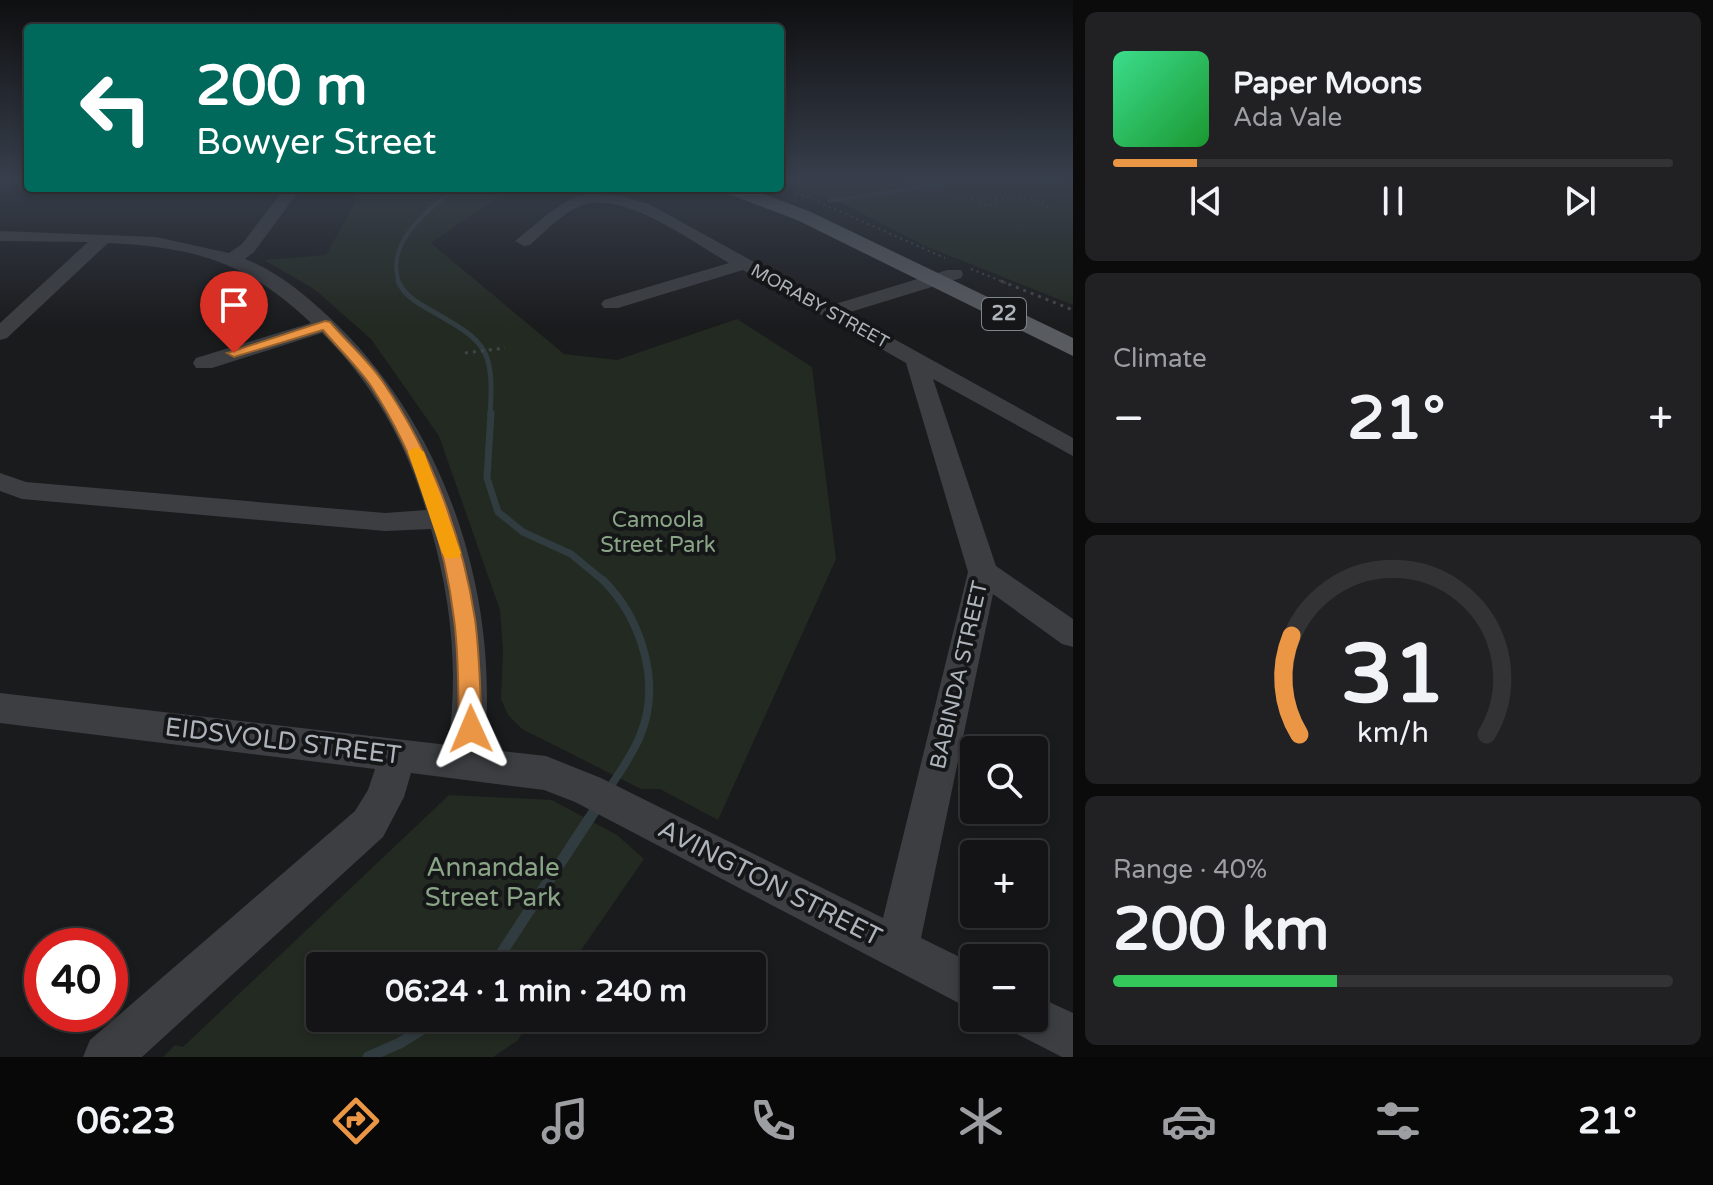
<!DOCTYPE html>
<meta charset="utf-8">
<style>
body{margin:0;font-family:"Varela Round",sans-serif;background:#212123;color:#f1f3f6;height:100vh;display:flex;flex-direction:column;font-size:30px;white-space:nowrap}
*{box-sizing:border-box;margin:0}
p{font-size:26px;color:#9d9ea1}
.icon{flex:none;width:44px;height:44px;fill:none;stroke:currentColor;stroke-width:2;stroke-linecap:round;stroke-linejoin:round}
.map{position:relative;flex:1;overflow:hidden}
.side{display:flex;flex-direction:column;gap:12px;padding:12px;background:#0b0b0c;width:640px}
.side>*{flex:none}
.hud{position:absolute;left:24px;top:24px;width:760px;height:168px;border-radius:8px;box-shadow:0 4px 12px #0003,0 0 0 2px #333335;background:#00695c;color:#fff;overflow:hidden}
.fabs{position:absolute;left:960px;top:736px;display:grid;gap:16px}
.fabs a{display:grid;place-items:center;width:88px;height:88px;border-radius:8px;background:#141416;box-shadow:0 4px 12px #0003,0 0 0 2px #333335;font-size:40px}
.speed{position:absolute;left:24px;top:928px;display:flex;gap:16px;font-size:40px;font-weight:700;text-align:center}
.speed>*{display:grid;place-content:center;width:104px;height:104px;border-radius:50%;background:#141416;box-shadow:0 4px 12px #0003,0 0 0 2px #333335;line-height:1}
.speed .limit{border:12px solid #d22;background:#fff;color:#111}
.pin{position:absolute;display:grid;place-items:center;width:68px;height:68px;color:#fff;margin:-82px -34px;border-radius:50% 50% 50% 0;rotate:-45deg;box-shadow:0 0 8px #0007}
.pin .icon{rotate:45deg}
.me{position:absolute;width:88px;margin:-44px;rotate:359deg;stroke-linejoin:round;filter:drop-shadow(0 0 6px #0008)}
.turn{display:flex;align-items:center;gap:28px;height:168px;padding:0 40px;font-size:36px}
.turn .icon{width:104px;height:104px;stroke-width:2.5}
.turn b{display:block;font-size:56px;line-height:68px}
.big{font-size:60px;font-weight:700;line-height:1.1}
.side .widget{flex:1;display:flex;flex-direction:column;justify-content:center;gap:12px;min-width:0;padding:0 28px;border-radius:12px;background:#212123}
.side .dial{align-items:center;gap:0}
.dial svg{height:208px;overflow:visible;fill:none;stroke:#333335;stroke-width:7;stroke-linecap:round;text-anchor:middle}
.dial text{fill:#f1f3f6;stroke:none}
.song{display:flex;align-items:center;gap:24px}
.cover{width:96px;height:96px;border-radius:12px;background:linear-gradient(135deg,hsl(150 70% 55%),hsl(130 70% 35%))}
.played{height:8px;border-radius:4px;background:linear-gradient(90deg,#ea9645 15%,#333335 15%)}
.keys{display:flex;justify-content:space-around;direction:ltr}
.heat{display:flex;justify-content:space-between;align-items:center;font-size:44px;direction:ltr}
.charge{height:12px;border-radius:6px;background:linear-gradient(90deg,#34c759 40%,#333335 0)}
.trip{position:absolute;left:306px;top:952px;width:460px;height:80px;border-radius:8px;background:#141416;box-shadow:0 4px 12px #0003,0 0 0 2px #333335;font-weight:700;line-height:80px;text-align:center}
.tabs{display:flex;height:128px;justify-content:space-around;align-items:center;background:#080809;color:#9d9ea1}
.tabs .icon{width:56px;height:56px}
.tabs .selected{color:#ea9645}
.tabs b{font-size:36px;color:#f1f3f6}
main{display:flex;flex:1;min-height:0}
.map>svg:first-child{display:block}
.green{fill:#232a22}
.lines{fill:none;stroke-linecap:round;stroke-linejoin:round}
.stream-far4{stroke:#313c40;stroke-width:4}
.stream-far3{stroke:#313c40;stroke-width:5}
.stream-far2{stroke:#313c40;stroke-width:7}
.stream-far1{stroke:#313c40;stroke-width:8}
.stream{stroke:#313c40;stroke-width:11}
.path-far1{stroke:#424548;stroke-width:2;stroke-dasharray:2 4;stroke-linecap:butt}
.path{stroke:#424548;stroke-width:3;stroke-dasharray:3 5;stroke-linecap:butt}
.minor{fill:#3c3e41;fill-rule:evenodd}
.major{fill:#585b60;fill-rule:evenodd}
.route{fill:#ea9645;stroke:#98622d;stroke-width:2}
.slow{fill:#f59e0b}
.labels{text-anchor:middle;dominant-baseline:central;stroke-width:8;stroke-linejoin:round;paint-order:stroke}
.far-street-label{font-size:18px;fill:#aeb4bb;stroke:#151618}
.shield{fill:#151618;stroke:#80858a;stroke-width:2}
.shield-label{font-size:20px;font-weight:bold;fill:#aeb4bb}
.park-label{font-size:22px;fill:#89a586;stroke:#151618}
.street-label{font-size:22px;fill:#aeb4bb;stroke:#151618}
.near-street-label{font-size:26px;fill:#aeb4bb;stroke:#151618}
.near-park-label{font-size:26px;fill:#89a586;stroke:#151618}
</style>
<main>
<div class="map">
<svg width="1073" height="1057" viewBox="0 0 1073 1057">
<rect width="100%" height="100%" fill="#1a1b1d"/>
<path class="green" d="M784,178H1073V305L923,245L842,203L787,183Z
M363,188H512L431,243L564,354L617,360L737,319L812,367L836,559L718,820L660,789H641L522,729L508,715L501,699L503,650L500,610L439,436L371,339L314,289L264,260L326,255Z
M449,795L552,800L617,835L644,859L570,966H320V1018H533L517,1041L493,1057H163L175,1045L183,1047Z"/>
<g class="lines">
<path class="stream-far4" d="M829,201L977,179L1040,182L1071,178
M399,283C385,241 427,212 455,188"/>
<path class="stream-far3" d="M398,281C403,293 414,301 425,307C484,341 495,344 490,415"/>
<path class="stream-far2" d="M491,413L487,478L498,512L523,532L571,554L605,582"/>
<path class="stream-far1" d="M603,580C642,619 662,684 640,736C632,756 619,773 608,790"/>
<path class="stream" d="M493,966L597,807
M368,1057L400,1043L440,1018"/>
<path class="path-far1" d="M891,178L923,183L958,199L1004,198
M1012,178H1050
M953,179L971,178
M796,192L945,258
M973,200L986,206C1010,197 1027,192 1050,208L1047,212
M971,269L1006,283"/>
<path class="path" d="M1001,281L1073,310
M465,353L505,348"/>
<path class="minor" d="M0,178H28V183L0,182Z
M285,188H301L254,252L245,259C277,271 304,294 329,317C444,423 501,595 484,749L546,756L601,778L883,918L968,572L906,363L743,270L618,308H604L601,304L604,300L729,263C694,243 628,193 586,204C565,210 546,231 530,245L524,246L515,241L549,213L572,198L589,194L621,196L649,204L832,305L947,270H961L963,274L961,278L847,313L1073,438V456L933,379L996,566L1073,619V647L1062,644L993,594L921,938L974,964V1011L575,802L544,790L411,773L404,797L383,837L142,1057H83L90,1040L355,811L368,790L375,769L0,723V693L448,745C459,672 451,599 431,529L385,531L22,499L0,491V473L26,482L385,513L426,510C407,444 371,381 322,333L212,368H196L193,363L196,358L311,323C247,262 195,247 108,243L7,338L0,340V323L88,242L0,241V231L156,237L229,253L242,244Z
M1034,995L1073,1013V1057H1062L1017,1034L1010,1018H1034Z"/>
<path class="major" d="M720,188H748L811,212L1073,338V356L797,220L723,192Z"/>
</g>
<linearGradient id="sky" x2="0" y2="1"><stop stop-color="#0e0f10"/><stop offset="0.55" stop-color="#383f4c"/><stop offset="1" stop-color="#383f4c" stop-opacity="0"/></linearGradient>
<rect width="1073" height="326" fill="url(#sky)"/>
<path class="route" d="M325,321L330,322C347,342 368,360 383,382C431,452 462,535 475,619C480,655 480,693 482,729L479,736L471,739L462,736L459,729C458,693 459,655 454,619C444,537 416,455 371,386C357,366 338,348 323,330L234,357L227,353Z"/>
<path class="slow" d="M416,447L424,452L461,553L458,558H445L442,553L408,452Z"/>
<g class="labels">
<g class="far-street-label">
<text transform="translate(820 306) rotate(29)">MORABY STREET</text>
</g>
<rect class="shield" x="982" y="298" width="44" height="32" rx="6"/>
<g class="shield-label">
<text x="1004" y="314">22</text>
</g>
<g class="park-label">
<text x="658" y="520">Camoola<tspan x="658" dy="25">Street Park</tspan></text>
</g>
<g class="street-label">
<text transform="translate(959 675) rotate(-77)">BABINDA STREET</text>
</g>
<g class="near-street-label">
<text transform="translate(283 741) rotate(7)">EIDSVOLD STREET</text>
<text transform="translate(770 883) rotate(27)">AVINGTON STREET</text>
</g>
<g class="near-park-label">
<text x="493" y="867">Annandale<tspan x="493" dy="30">Street Park</tspan></text>
</g>
</g>
</svg>
<div class="fabs">
<a><svg class="icon" aria-label="search" viewBox="0 0 24 24"><circle cx="10" cy="10" r="6"/><path d="M15 15l6 6"/></svg></a>
<a>+</a>
<a>−</a>
</div>
<div class="speed"><div class="limit">40</div></div>
<div class="pin" style="left:234px;top:353px;background:#d93025"><svg class="icon" aria-label="arrive" viewBox="0 0 24 24"><path d="M6 21V4h12l-3 4 3 4H6"/></svg></div>
<svg class="me" style="left:471px;top:729px" viewBox="-20 -20 40 40"><path d="M0-17L14 15 0 8-14 15z" fill="#ea9645" stroke="#fff" stroke-width="4"/></svg>
<div class="trip">06:24 · 1 min · 240 m</div>
<div class="hud">
<div class="turn"><svg class="icon" aria-label="left" viewBox="0 0 24 24"><path d="M17 20v-9H6M10 6l-5 5 5 5"/></svg><div><b>200 m</b>Bowyer Street</div></div>
</div>
</div>
<section class="side">
<div class="widget">
<div class="song"><i class="cover"></i><div><b>Paper Moons</b><p>Ada Vale</p></div></div>
<div class="played"></div>
<div class="keys"><svg class="icon" aria-label="previous" viewBox="0 0 24 24"><path d="M18 5L8 12l10 7zM5 5v14"/></svg><svg class="icon" aria-label="pause" viewBox="0 0 24 24"><path d="M8 5v14M16 5v14"/></svg><svg class="icon" aria-label="next" viewBox="0 0 24 24"><path d="M6 5l10 7-10 7zM19 5v14"/></svg></div>
</div>
<div class="widget"><p>Climate</p>
<div class="heat"><a>−</a><b class="big">21°</b><a>+</a></div>
</div>
<div class="widget dial"><svg viewBox="0 0 100 80">
<path d="M14 69A42 42 0 1 1 86 69"/>
<path d="M14 69A42 42 0 0 1 11 31" stroke="#ea9645"/>
<text x="50" y="56" font-size="32" font-weight="700">31</text>
<text x="50" y="72" font-size="11">km/h</text>
</svg></div>
<div class="widget"><p>Range · 40%</p><b class="big">200 km</b><div class="charge"></div></div>
</section>
</main>
<nav class="tabs">
<b>06:23</b>
<svg class="icon selected" aria-label="directions" viewBox="0 0 24 24"><path d="M12 3l9 9-9 9-9-9zM9 14v-3h6M13 9l2 2-2 2"/></svg>
<svg class="icon" aria-label="music" viewBox="0 0 24 24"><path d="M9 18V5l10-2v13"/><circle cx="6" cy="18" r="3"/><circle cx="16" cy="16" r="3"/></svg>
<svg class="icon" aria-label="phone" viewBox="0 0 24 24"><path d="M5 4h4l2 5-3 2q2 4 5 5l2-3 5 2v4C11 20 4 13 5 4z"/></svg>
<svg class="icon" aria-label="climate" viewBox="0 0 24 24"><path d="M12 3v18M4 7l16 10M4 17L20 7"/></svg>
<svg class="icon" aria-label="car" viewBox="0 0 24 24"><path d="M5 17H2v-5l4-1 3-4h7l3 4 3 1v5h-3M9 17h6M6 11h13"/><circle cx="7" cy="17" r="2"/><circle cx="17" cy="17" r="2"/></svg>
<svg class="icon" aria-label="filters" viewBox="0 0 24 24"><path d="M4 7h16M4 17h16"/><circle cx="9" cy="7" r="2"/><circle cx="15" cy="17" r="2"/></svg>
<b>21°</b>
</nav>
